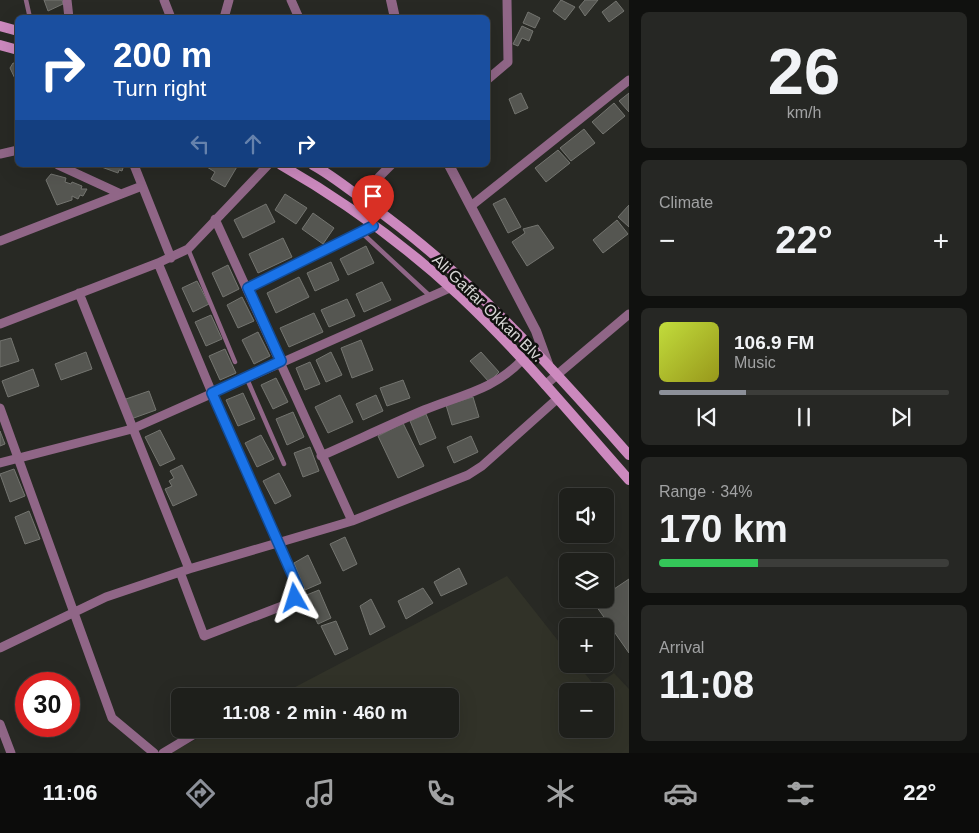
<!DOCTYPE html>
<meta charset="utf-8">
<style>
body{margin:0;font-family:Arial,sans-serif;background:#262724;color:#f1f3f6;height:100vh;display:flex;flex-direction:column;font-size:19px;white-space:nowrap}
*{box-sizing:border-box;margin:0}
p{font-size:16px;color:#a1a2a3}
.icon{flex:none;width:28px;height:28px;fill:none;stroke:currentColor;stroke-width:2;stroke-linecap:round;stroke-linejoin:round}
.map{position:relative;flex:1;overflow:hidden}
.sheet{display:flex;flex-direction:column;gap:12px;padding:12px;background:#10110f;width:350px}
.sheet>*{flex:none}
.banner{position:absolute;left:15px;top:15px;width:475px;height:152px;border-radius:8px;box-shadow:0 5px 20px #0002,0 0 0 1px #3c3d3a;background:#1a4fa0;color:#fff;overflow:hidden}
.tools{position:absolute;left:559px;top:488px;display:grid;gap:10px}
.tools a{display:grid;place-items:center;width:55px;height:55px;border-radius:8px;background:#1e1f1b;box-shadow:0 5px 20px #0002,0 0 0 1px #3c3d3a;font-size:25px}
.speed{position:absolute;left:15px;top:672px;display:flex;gap:10px;font-size:25px;font-weight:700;text-align:center}
.speed>*{display:grid;place-content:center;width:65px;height:65px;border-radius:50%;background:#1e1f1b;box-shadow:0 5px 20px #0002,0 0 0 1px #3c3d3a;line-height:1}
.speed .limit{border:8px solid #d22;background:#fff;color:#111}
.pin{position:absolute;display:grid;place-items:center;width:42px;height:42px;color:#fff;margin:-51px -21px;border-radius:50% 50% 50% 0;rotate:-45deg;box-shadow:0 0 5px #0007}
.pin .icon{rotate:45deg}
.me{position:absolute;width:55px;margin:-28px;rotate:354deg;stroke-linejoin:round;filter:drop-shadow(0 0 4px #0008)}
.turn{display:flex;align-items:center;gap:18px;height:105px;padding:0 15px;font-size:22px}
.turn .icon{width:65px;height:65px;stroke-width:2.5}
.turn b{display:block;font-size:35px;line-height:42px}
.lanes{display:flex;align-items:center;height:48px;padding:0 15px;background:#0003;justify-content:center;gap:25px;direction:ltr}
.lanes .off{opacity:.35}
.big{font-size:38px;font-weight:800;line-height:1.1}
.sheet .tile{flex:1;display:flex;flex-direction:column;justify-content:center;gap:8px;min-width:0;padding:0 18px;border-radius:8px;background:#262724}
.sheet .dial{align-items:center;gap:0}
.dial b{font-size:65px;line-height:1}
.song{display:flex;align-items:center;gap:15px}
.cover{width:60px;height:60px;border-radius:8px;background:linear-gradient(135deg,hsl(70 70% 55%),hsl(60 70% 35%))}
.played{height:5px;border-radius:2px;background:linear-gradient(90deg,#8c9099 30%,#3c3d3a 30%)}
.keys{display:flex;justify-content:space-around;direction:ltr}
.heat{display:flex;justify-content:space-between;align-items:center;font-size:28px;direction:ltr}
.charge{height:8px;border-radius:4px;background:linear-gradient(90deg,#34c759 34%,#3c3d3a 0)}
.trip{position:absolute;left:171px;top:688px;width:288px;height:50px;border-radius:8px;background:#1e1f1b;box-shadow:0 5px 20px #0002,0 0 0 1px #3c3d3a;font-weight:800;line-height:50px;text-align:center}
.menu{display:flex;height:80px;justify-content:space-around;align-items:center;background:#0c0c0b;color:#a1a2a3}
.menu .icon{width:35px;height:35px}
.menu .on{color:#8c9099}
.menu b{font-size:22px;color:#f1f3f6}
main{display:flex;flex:1;min-height:0}
.map>svg:first-child{display:block}
.built{fill:#313228;fill-rule:evenodd}
.building{fill:#555651;stroke:#747570}
.lines{fill:none;stroke-linecap:round;stroke-linejoin:round}
.service{stroke:#906687;stroke-width:4.5}
.minor{stroke:#906687;stroke-width:9}
.tertiary{stroke:#906687;stroke-width:10}
.secondary{stroke:#cc89be;stroke-width:10}
.route-casing{stroke:#114b97;stroke-width:12}
.route{stroke:#1a73e8;stroke-width:9}
.labels{text-anchor:middle;dominant-baseline:central;stroke-width:5;stroke-linejoin:round;paint-order:stroke}
.street-label{font-size:16px;fill:#d6d6d4;stroke:#11110f}
</style>
<main>
<div class="map">
<svg width="629" height="753" viewBox="0 0 629 753">
<rect width="100%" height="100%" fill="#282924"/>
<path class="built" d="M507,576L567,652L568,664H577L595,686L614,673L629,689V753H170L216,729H450V696H278ZM568,691H605V729H568Z"/>
<path class="building" d="M44,0H62L63,4L48,11Z
M561,0L575,7L565,20L553,11Z
M585,0H598L585,16L579,7Z
M616,1L624,11L609,22L602,12Z
M528,12L540,18L535,28L523,23Z
M522,26L533,31L529,41L522,38L518,46L513,44Z
M13,63L18,64V85L10,68Z
M521,93L528,108L515,114L509,99Z
M629,93V112L619,101Z
M614,103L625,116L603,134L592,122Z
M584,129L595,143L571,161L560,148Z
M558,150L570,163L546,182L535,168Z
M96,165H124L122,171L119,170L118,173Z
M208,165H238L225,187L211,179L215,172L207,167Z
M51,174L66,178L65,182L71,184L72,182L82,186L81,189H87L83,196L80,195L78,199L72,196V200L57,205L46,180Z
M285,194L307,208L296,224L275,210Z
M505,198L521,227L508,233L493,204Z
M266,204L275,222L243,238L234,220Z
M629,205V227L618,217Z
M313,213L334,228L323,244L302,229Z
M617,220L628,234L603,253L593,240Z
M538,225L554,248L527,266L512,242L525,233L523,229Z
M283,238L292,257L258,273L249,254Z
M366,246L374,263L348,275L340,259Z
M331,262L339,280L315,291L307,273Z
M228,265L239,289L223,297L212,273Z
M299,277L309,297L276,313L267,293Z
M197,281L209,304L193,312L182,288Z
M382,282L391,300L364,312L356,294Z
M242,297L254,321L238,328L227,305Z
M347,299L355,316L329,327L321,310Z
M314,313L323,332L289,347L280,328Z
M211,315L222,339L206,346L195,322Z
M258,332L270,356L254,364L242,340Z
M11,338L19,361L0,367V341Z
M361,340L373,370L352,378L341,348Z
M225,349L236,373L220,380L209,356Z
M86,352L92,369L61,380L55,364Z
M331,352L342,375L326,382L316,360Z
M481,352L499,372L489,382L470,361Z
M310,362L320,384L305,390L296,368Z
M33,369L39,386L8,397L2,381Z
M276,378L288,402L273,409L261,385Z
M403,380L410,398L387,406L380,388Z
M149,391L156,410L131,419L123,400Z
M243,393L255,419L238,426L226,400Z
M340,395L353,422L328,433L315,407Z
M376,395L383,411L363,420L356,404Z
M473,397L479,417L452,425L446,405Z
M293,412L304,437L287,445L276,419Z
M426,414L436,438L420,445L410,421Z
M403,423L424,466L398,478L378,436Z
M160,430L175,459L160,466L145,437Z
M0,431L5,444L0,446Z
M261,435L274,459L257,467L245,443Z
M471,436L478,452L454,463L447,447Z
M310,447L319,471L303,477L294,453Z
M182,465L197,495L173,506L165,489L172,486L169,481L174,478L170,471Z
M14,469L25,496L10,502L0,474Z
M279,473L291,496L275,504L263,481Z
M29,511L40,539L25,544L15,517Z
M345,537L357,564L343,571L330,544Z
M308,555L321,583L305,590L294,563Z
M459,568L467,584L441,596L434,582Z
M629,579V653L594,603L605,599V595Z
M423,588L433,603L406,619L398,601Z
M319,590L331,618L318,624L304,596Z
M371,599L385,627L370,635L360,606Z
M336,621L348,649L335,655L321,626Z"/>
<g class="lines">
<path class="service" d="M26,0L30,18
M361,232L431,297
M188,249L235,362
M247,379L284,464"/>
<path class="minor" d="M67,0L69,18
M164,0L171,18
M291,0L299,18
M224,18L229,0
M488,79L508,62L507,0
M0,154L18,150
M58,165L121,194
M134,165L171,258
M362,199L379,177L391,165
M471,206L629,80
M215,219L352,521
M0,241L142,186
M158,263L212,393L296,583L297,594L290,603L204,636L180,572
M247,289L373,226
M79,293L189,569
M0,324L158,263L188,249L268,165
M545,385L629,314
M0,408L112,718L154,753
M321,456C355,441 389,425 424,410C460,395 494,390 522,360
M0,463L132,429L450,288
M0,648L106,597L189,569L352,521L468,475L482,466L557,399
M0,724L11,753
M163,753L203,729"/>
<path class="tertiary" d="M391,0L395,18
M449,165L536,331L548,364"/>
<path class="secondary" d="M0,26L18,31
M0,45L18,50
M281,165C344,201 406,246 460,296C521,353 574,418 629,480
M313,165C333,176 351,191 369,204C470,276 548,363 629,455"/>
</g>
<g class="lines">
<defs>
<path id="route" d="M295,598L298,588L296,583L212,393L281,361L248,288L373,226"/>
</defs>
<use href="#route" class="route-casing"/>
<use href="#route" class="route"/>
</g>
<g class="labels">
<g class="street-label">
<text transform="translate(488 308) rotate(44)">Ali Gaffar Okkan Blv.</text>
</g>
</g>
</svg>
<div class="tools">
<a><svg class="icon" aria-label="sound" viewBox="0 0 24 24"><path d="M4 9h4l5-4v14l-5-4H4zM17 9q2 3 0 6"/></svg></a>
<a><svg class="icon" aria-label="layers" viewBox="0 0 24 24"><path d="M12 4l9 5-9 5-9-5zM3 14l9 5 9-5"/></svg></a>
<a>+</a>
<a>−</a>
</div>
<div class="speed"><div class="limit">30</div></div>
<div class="pin" style="left:373px;top:226px;background:#d93025"><svg class="icon" aria-label="arrive" viewBox="0 0 24 24"><path d="M6 21V4h12l-3 4 3 4H6"/></svg></div>
<svg class="me" style="left:295px;top:598px" viewBox="-20 -20 40 40"><path d="M0-17L14 15 0 8-14 15z" fill="#1a73e8" stroke="#fff" stroke-width="4"/></svg>
<div class="trip">11:08 · 2 min · 460 m</div>
<div class="banner">
<div class="turn"><svg class="icon" aria-label="right" viewBox="0 0 24 24"><path d="M7 20v-9h11M14 6l5 5-5 5"/></svg><div><b>200 m</b>Turn right</div></div>
<div class="lanes"><svg class="icon off" aria-label="left" viewBox="0 0 24 24"><path d="M17 20v-9H6M10 6l-5 5 5 5"/></svg><svg class="icon off" aria-label="ahead" viewBox="0 0 24 24"><path d="M12 20V5M6 11l6-6 6 6"/></svg><svg class="icon" aria-label="right" viewBox="0 0 24 24"><path d="M7 20v-9h11M14 6l5 5-5 5"/></svg></div>
</div>
</div>
<section class="sheet">
<div class="tile dial"><b>26</b><p>km/h</p></div>
<div class="tile"><p>Climate</p>
<div class="heat"><a>−</a><b class="big">22°</b><a>+</a></div>
</div>
<div class="tile">
<div class="song"><i class="cover"></i><div><b>106.9 FM</b><p>Music</p></div></div>
<div class="played"></div>
<div class="keys"><svg class="icon" aria-label="previous" viewBox="0 0 24 24"><path d="M18 5L8 12l10 7zM5 5v14"/></svg><svg class="icon" aria-label="pause" viewBox="0 0 24 24"><path d="M8 5v14M16 5v14"/></svg><svg class="icon" aria-label="next" viewBox="0 0 24 24"><path d="M6 5l10 7-10 7zM19 5v14"/></svg></div>
</div>
<div class="tile"><p>Range · 34%</p><b class="big">170 km</b><div class="charge"></div></div>
<div class="tile"><p>Arrival</p><b class="big">11:08</b></div>
</section>
</main>
<nav class="menu">
<b>11:06</b>
<svg class="icon on" aria-label="directions" viewBox="0 0 24 24"><path d="M12 3l9 9-9 9-9-9zM9 14v-3h6M13 9l2 2-2 2"/></svg>
<svg class="icon" aria-label="music" viewBox="0 0 24 24"><path d="M9 18V5l10-2v13"/><circle cx="6" cy="18" r="3"/><circle cx="16" cy="16" r="3"/></svg>
<svg class="icon" aria-label="phone" viewBox="0 0 24 24"><path d="M5 4h4l2 5-3 2q2 4 5 5l2-3 5 2v4C11 20 4 13 5 4z"/></svg>
<svg class="icon" aria-label="climate" viewBox="0 0 24 24"><path d="M12 3v18M4 7l16 10M4 17L20 7"/></svg>
<svg class="icon" aria-label="car" viewBox="0 0 24 24"><path d="M5 17H2v-5l4-1 3-4h7l3 4 3 1v5h-3M9 17h6M6 11h13"/><circle cx="7" cy="17" r="2"/><circle cx="17" cy="17" r="2"/></svg>
<svg class="icon" aria-label="filters" viewBox="0 0 24 24"><path d="M4 7h16M4 17h16"/><circle cx="9" cy="7" r="2"/><circle cx="15" cy="17" r="2"/></svg>
<b>22°</b>
</nav>
